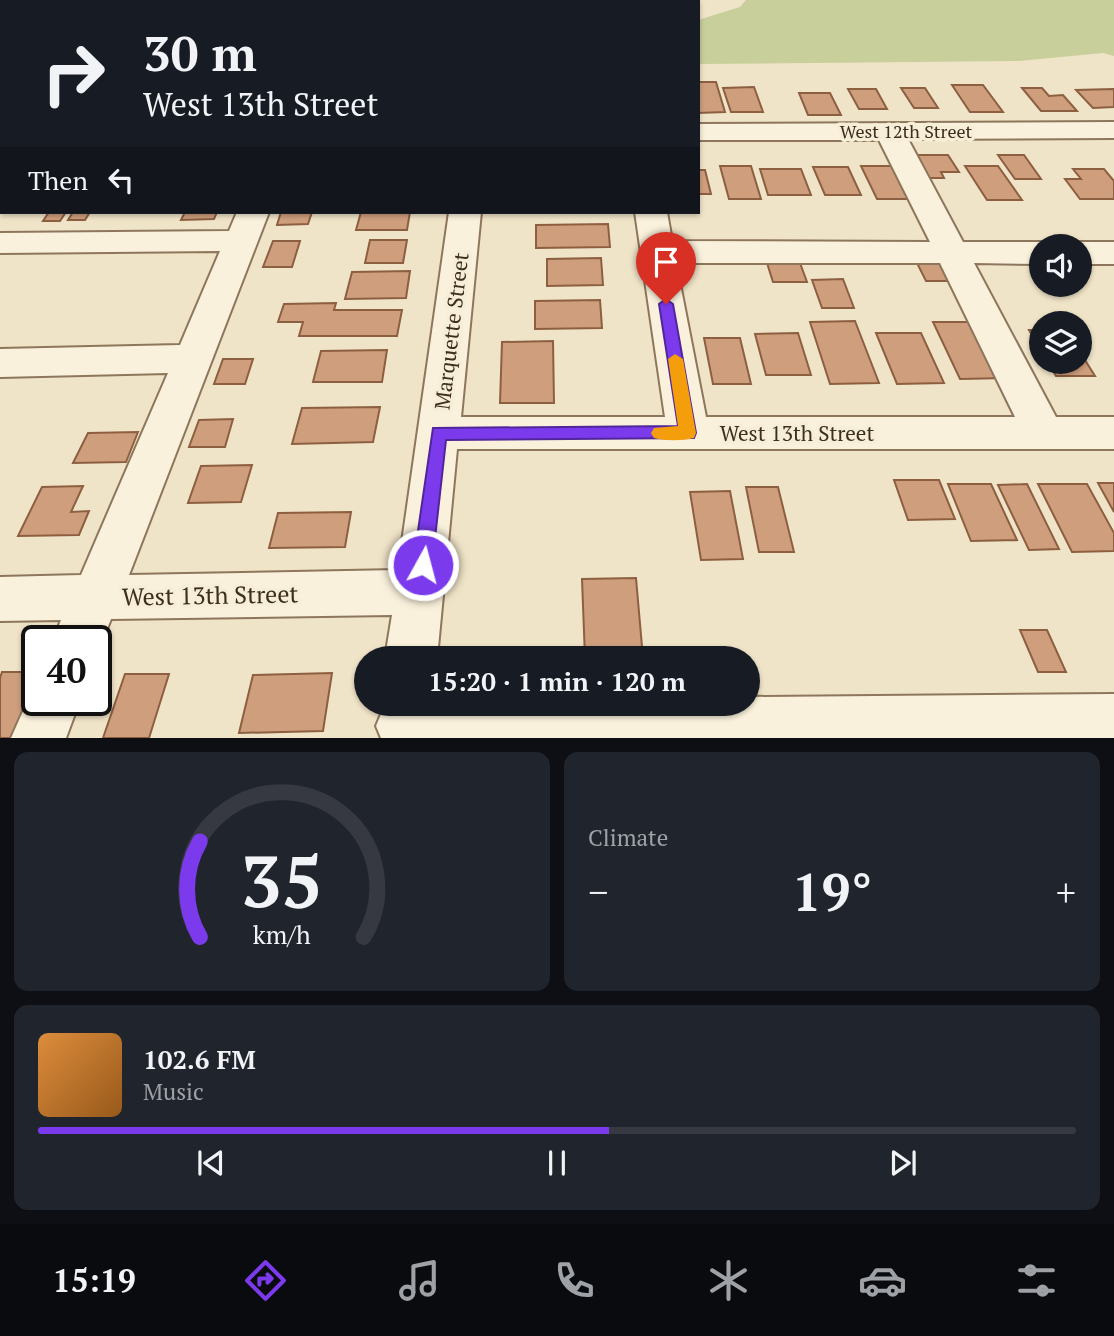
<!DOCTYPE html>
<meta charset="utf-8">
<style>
body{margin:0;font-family:"PT Serif",serif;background:#20242c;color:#f1f3f6;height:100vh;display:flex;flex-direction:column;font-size:26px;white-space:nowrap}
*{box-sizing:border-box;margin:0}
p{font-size:23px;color:#9ea1a6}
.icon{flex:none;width:38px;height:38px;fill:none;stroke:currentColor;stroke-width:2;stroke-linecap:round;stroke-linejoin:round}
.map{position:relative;height:738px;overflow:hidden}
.details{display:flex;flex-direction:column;gap:14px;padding:14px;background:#0d0f14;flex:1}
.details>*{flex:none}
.guide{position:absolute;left:0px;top:0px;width:700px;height:214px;box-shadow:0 2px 5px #0004;background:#171b24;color:#f1f3f6;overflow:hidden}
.controls{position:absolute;left:1029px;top:234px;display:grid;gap:14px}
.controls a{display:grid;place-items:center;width:63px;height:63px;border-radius:50%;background:#171b24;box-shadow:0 2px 5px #0004;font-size:35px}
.speed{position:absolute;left:21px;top:625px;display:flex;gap:14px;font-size:35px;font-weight:700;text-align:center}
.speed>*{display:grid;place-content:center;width:91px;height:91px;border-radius:50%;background:#171b24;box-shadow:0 2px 5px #0004;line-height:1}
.speed .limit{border:4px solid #111;border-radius:10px;background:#fff;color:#111}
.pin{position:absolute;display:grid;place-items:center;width:60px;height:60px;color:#fff;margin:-72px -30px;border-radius:50% 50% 50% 0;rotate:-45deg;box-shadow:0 0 7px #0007}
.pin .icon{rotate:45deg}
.me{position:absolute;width:77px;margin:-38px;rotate:7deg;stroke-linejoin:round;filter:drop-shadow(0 0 5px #0008)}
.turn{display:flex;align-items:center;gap:24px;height:147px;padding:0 28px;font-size:32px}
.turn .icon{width:91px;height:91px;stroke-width:2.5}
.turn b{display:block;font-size:49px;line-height:60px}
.then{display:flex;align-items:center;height:66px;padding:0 28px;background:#0003;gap:14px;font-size:26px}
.big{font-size:52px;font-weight:800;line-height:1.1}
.details .tile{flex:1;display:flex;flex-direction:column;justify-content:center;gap:10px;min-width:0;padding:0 24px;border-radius:14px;background:#20242c}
.details .dial{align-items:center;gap:0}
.dial svg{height:182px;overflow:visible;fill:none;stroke:#363941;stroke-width:7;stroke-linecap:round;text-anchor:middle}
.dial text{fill:#f1f3f6;stroke:none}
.song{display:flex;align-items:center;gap:21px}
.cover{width:84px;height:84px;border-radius:10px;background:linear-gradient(135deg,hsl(30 70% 55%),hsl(30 70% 35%))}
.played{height:7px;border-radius:4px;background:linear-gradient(90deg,#7c3aed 55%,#363941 55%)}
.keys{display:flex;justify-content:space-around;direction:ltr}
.heat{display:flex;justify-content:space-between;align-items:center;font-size:38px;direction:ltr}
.details .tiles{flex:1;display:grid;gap:14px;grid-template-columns:1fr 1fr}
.tile:last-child{grid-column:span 2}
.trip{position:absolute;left:354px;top:646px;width:406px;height:70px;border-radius:35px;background:#171b24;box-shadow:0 2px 5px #0004;font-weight:800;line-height:70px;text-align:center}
.menu{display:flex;height:112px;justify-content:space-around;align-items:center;background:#090b0e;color:#9ea1a6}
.menu .icon{width:49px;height:49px}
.menu .active{color:#7c3aed}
.menu b{font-size:32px;color:#f1f3f6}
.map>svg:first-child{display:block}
.green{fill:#c9cf9b}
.building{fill:#cf9f7d;stroke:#8d5f41;stroke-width:2}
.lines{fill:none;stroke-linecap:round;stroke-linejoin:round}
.minor-casing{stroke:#8d765c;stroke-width:4}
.minor{fill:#faf1dc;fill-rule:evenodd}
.route{fill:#7c3aed;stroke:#51269a;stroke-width:2}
.slow{fill:#f59e0b}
.labels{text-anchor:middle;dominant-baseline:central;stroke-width:7;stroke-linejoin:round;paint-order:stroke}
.far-street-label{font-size:18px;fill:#3d2e20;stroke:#f7eed8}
.street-label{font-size:21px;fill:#3d2e20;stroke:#f7eed8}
.near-street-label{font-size:24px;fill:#3d2e20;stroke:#f7eed8}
</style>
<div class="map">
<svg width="1114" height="738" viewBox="0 0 1114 738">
<rect width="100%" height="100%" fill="#f0e4c8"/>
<path class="green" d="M746,0H1114V56L1103,53L1019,61L698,64V20L740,7Z"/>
<path class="building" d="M158,0H248L156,2Z
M698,82H716L725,112L698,113Z
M952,85H983L1003,112H970Z
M754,87L763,112H731L723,88Z
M901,88H925L938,108H914Z
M1022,88H1042L1049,96L1063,95L1077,111H1041Z
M848,89H876L887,109H859Z
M1114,89V107L1093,108L1076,90Z
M799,93H830L841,115H808Z
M915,155H948L959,172H941L944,178H928Z
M998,155H1024L1041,179H1015Z
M720,166H751L761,199H729Z
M861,166H895L912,199H877Z
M965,166H998L1022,200H987Z
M813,167H848L861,195H825Z
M760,169H801L811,195H768Z
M1073,169H1104L1114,181V199H1080L1065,179H1081Z
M698,170H705L711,194H698Z
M49,212H66L60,221H43Z
M73,212H90L85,220H68Z
M185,212H217L214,219L181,220Z
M281,212H312L308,224L277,225Z
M361,212H410L407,230H356Z
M608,224L610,247L536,248V225Z
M370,240H407L403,263H365Z
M273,241H300L292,267H263Z
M601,258L603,285L547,286V259Z
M767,263H800L807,282H773Z
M917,263H944L953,281H926Z
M410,271L406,298L345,299L352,272Z
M843,279L854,308H822L812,280Z
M600,300L602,328L535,329V301Z
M336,303L334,310H402L397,336H299L303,322H278L284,304Z
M855,321L879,383L830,384L810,322Z
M933,322H976L1006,378L960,379Z
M1029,330H1041V351Z
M798,333L811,375H766L755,334Z
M876,333H921L944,383L897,384Z
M704,338H740L751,384H713Z
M553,341L554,403H500L502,342Z
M387,350L382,382H313L321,351Z
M1080,352L1095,376H1056L1048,362H1080Z
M223,359H253L245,384H214Z
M380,407L373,442L292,444L302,408Z
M233,419L225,447H189L199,420Z
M138,432L126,462L73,463L88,433Z
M252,465L241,502L188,503L201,466Z
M894,480H939L955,519L908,520Z
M1098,483H1114V512Z
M948,484H991L1017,540L971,541Z
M1027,484L1059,549L1029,550L998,485Z
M1038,484H1087L1114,533V551L1072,552Z
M83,486L71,512L89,511L79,535L18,536L42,487Z
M746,487H778L794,552H759Z
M730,491L743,559L701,560L690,492Z
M351,512L345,547L269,548L278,513Z
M636,578L643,658H585L582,579Z
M1020,630H1047L1066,672H1038Z
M2,672H37V700H46L31,738H0V678Z
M332,673L323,731L239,733L253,675Z
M125,674H169L149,738H103Z"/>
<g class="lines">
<defs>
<path id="minor" d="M124,0H147L123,2Z
M282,0H304L281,2Z
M479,0H501V2H479Z
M0,59H2V75H0Z
M0,106H2V122H0Z
M1114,122V138L908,139L963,242H1041L1053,245L1041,247V264L974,263L1056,417H1114V449H457L437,658H385L392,615L111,619L96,656V640H53L61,620L0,621V577L81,575L168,373L0,377V349L180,345L220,251L0,253V233L229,231L237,212H269L129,575L398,570L449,212H481L461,417H665L635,212H667L672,241L930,242L879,140H698V124ZM676,263H940L1015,417H706Z
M1080,242H1114V264H1080V247H1067Z
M37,680V700H80L66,738H11Z
M1114,694V738H381L376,726L384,707L392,704H747V697Z"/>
</defs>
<use href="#minor" class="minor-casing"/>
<use href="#minor" class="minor"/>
</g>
<path class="route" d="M666,299L673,304L696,433L694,438L446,440L432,565L430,571L423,574L416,571L413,565L433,428L678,426L659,304Z"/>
<path class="slow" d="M675,354L683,359L696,433L694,438C682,441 665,441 654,438L651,433L654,428L678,426L668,359Z"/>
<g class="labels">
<g class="far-street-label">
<text x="906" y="131">West 12th Street</text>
</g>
<g class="street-label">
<text transform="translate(451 331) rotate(-83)">Marquette Street</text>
<text x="797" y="433">West 13th Street</text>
</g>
<g class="near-street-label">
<text transform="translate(210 595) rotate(-1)">West 13th Street</text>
</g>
</g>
</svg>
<div class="controls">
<a><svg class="icon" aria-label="sound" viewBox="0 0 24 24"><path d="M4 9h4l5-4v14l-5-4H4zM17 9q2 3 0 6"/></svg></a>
<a><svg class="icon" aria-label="layers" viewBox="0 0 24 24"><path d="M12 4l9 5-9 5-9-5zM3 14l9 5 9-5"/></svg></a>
</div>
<div class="speed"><div class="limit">40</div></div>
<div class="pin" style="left:666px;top:304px;background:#d93025"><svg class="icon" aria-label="arrive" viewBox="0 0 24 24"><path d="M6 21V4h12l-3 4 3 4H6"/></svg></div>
<svg class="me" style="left:423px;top:565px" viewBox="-20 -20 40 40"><circle r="17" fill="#7c3aed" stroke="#fff" stroke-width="3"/><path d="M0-11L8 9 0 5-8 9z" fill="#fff"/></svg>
<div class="trip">15:20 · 1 min · 120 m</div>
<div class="guide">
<div class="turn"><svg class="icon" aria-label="right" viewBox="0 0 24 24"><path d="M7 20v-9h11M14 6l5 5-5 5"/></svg><div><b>30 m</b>West 13th Street</div></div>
<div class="then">Then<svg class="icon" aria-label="left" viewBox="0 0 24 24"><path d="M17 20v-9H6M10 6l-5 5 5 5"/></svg></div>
</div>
</div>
<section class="details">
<div class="tiles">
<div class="tile dial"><svg viewBox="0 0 100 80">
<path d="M14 69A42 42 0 1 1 86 69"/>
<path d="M14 69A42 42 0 0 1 14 27" stroke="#7c3aed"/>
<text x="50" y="56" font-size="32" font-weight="700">35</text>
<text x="50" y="72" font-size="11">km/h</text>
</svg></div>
<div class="tile"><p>Climate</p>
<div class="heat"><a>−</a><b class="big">19°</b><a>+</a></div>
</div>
<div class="tile">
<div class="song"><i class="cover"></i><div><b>102.6 FM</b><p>Music</p></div></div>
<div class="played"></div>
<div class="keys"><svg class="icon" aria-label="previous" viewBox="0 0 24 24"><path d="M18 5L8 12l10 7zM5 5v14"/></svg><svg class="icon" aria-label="pause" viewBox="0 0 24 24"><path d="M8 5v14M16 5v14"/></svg><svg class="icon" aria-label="next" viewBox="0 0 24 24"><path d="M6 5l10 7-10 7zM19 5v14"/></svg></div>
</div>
</div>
</section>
<nav class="menu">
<b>15:19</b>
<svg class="icon active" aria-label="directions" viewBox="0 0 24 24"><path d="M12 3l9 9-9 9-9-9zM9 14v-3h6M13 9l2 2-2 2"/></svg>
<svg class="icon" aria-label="music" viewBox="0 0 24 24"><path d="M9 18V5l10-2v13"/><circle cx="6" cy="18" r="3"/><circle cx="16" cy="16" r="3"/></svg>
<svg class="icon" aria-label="phone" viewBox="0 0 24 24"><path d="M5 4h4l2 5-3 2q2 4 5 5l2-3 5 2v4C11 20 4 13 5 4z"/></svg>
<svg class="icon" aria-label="climate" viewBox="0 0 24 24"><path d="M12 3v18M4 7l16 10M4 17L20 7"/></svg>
<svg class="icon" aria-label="car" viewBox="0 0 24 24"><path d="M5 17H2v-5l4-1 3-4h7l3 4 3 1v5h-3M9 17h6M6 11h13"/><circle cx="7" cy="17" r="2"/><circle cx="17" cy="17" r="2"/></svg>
<svg class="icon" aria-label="filters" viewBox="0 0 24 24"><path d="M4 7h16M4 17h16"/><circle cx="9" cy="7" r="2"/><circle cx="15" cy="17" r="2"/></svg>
</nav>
